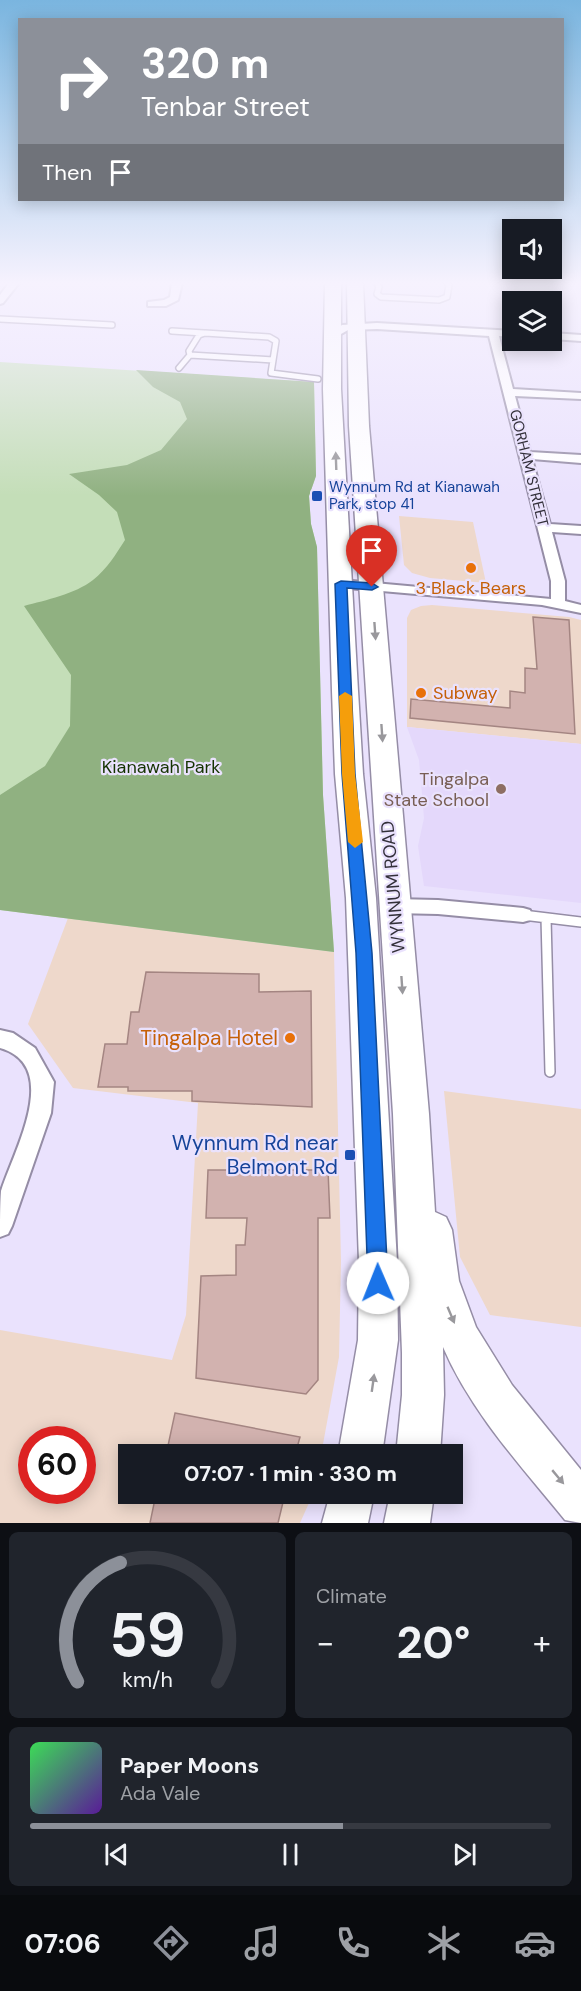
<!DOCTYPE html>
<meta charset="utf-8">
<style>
body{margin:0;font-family:"DM Sans",sans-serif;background:#20242c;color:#f1f3f6;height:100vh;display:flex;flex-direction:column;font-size:22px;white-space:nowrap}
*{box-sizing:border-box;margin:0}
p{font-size:20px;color:#9ea1a6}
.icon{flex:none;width:33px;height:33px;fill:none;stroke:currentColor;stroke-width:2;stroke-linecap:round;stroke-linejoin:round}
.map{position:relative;height:1523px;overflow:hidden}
.panel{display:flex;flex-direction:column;gap:9px;padding:9px;background:#0d0f14;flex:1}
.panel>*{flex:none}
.hud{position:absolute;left:18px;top:18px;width:546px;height:183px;border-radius:0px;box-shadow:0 3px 15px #0003;background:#8c9099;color:#fff;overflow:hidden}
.tools{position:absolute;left:502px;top:219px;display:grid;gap:12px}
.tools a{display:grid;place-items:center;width:60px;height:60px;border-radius:0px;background:#171b24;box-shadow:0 3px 15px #0003;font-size:30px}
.speed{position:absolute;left:18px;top:1426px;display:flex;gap:12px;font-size:30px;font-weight:700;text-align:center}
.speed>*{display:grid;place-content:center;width:78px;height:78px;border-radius:50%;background:#171b24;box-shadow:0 3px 15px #0003;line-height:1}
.speed .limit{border:9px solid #d22;background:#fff;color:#111}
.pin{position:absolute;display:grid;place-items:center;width:51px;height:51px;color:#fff;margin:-62px -26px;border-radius:50% 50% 50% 0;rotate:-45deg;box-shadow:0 0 6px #0007}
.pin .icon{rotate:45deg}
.me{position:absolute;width:66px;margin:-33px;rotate:359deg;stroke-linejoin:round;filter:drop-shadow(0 0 4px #0008)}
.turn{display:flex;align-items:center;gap:21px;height:126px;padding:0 24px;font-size:27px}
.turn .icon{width:78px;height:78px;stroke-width:2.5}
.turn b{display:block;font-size:42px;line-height:51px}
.then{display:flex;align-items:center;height:57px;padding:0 24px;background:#0003;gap:12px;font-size:22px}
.big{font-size:45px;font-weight:700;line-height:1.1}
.panel .card{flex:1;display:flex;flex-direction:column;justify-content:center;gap:9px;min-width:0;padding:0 21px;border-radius:9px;background:#20242c}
.panel .dial{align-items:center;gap:0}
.dial svg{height:156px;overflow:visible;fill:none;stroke:#363941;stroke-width:7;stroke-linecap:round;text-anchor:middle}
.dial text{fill:#f1f3f6;stroke:none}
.song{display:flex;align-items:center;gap:18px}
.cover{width:72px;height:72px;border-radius:9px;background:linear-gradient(135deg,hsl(130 70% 55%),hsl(270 70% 35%))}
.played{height:6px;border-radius:3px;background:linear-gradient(90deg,#8c9099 60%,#363941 60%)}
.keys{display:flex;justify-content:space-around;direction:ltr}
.heat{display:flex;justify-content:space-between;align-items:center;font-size:33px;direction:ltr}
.panel .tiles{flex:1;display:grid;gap:9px;grid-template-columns:1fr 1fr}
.card:last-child{grid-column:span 2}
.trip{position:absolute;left:118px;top:1444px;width:345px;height:60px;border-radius:0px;background:#171b24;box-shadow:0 3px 15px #0003;font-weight:700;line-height:60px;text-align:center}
.dock{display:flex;height:96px;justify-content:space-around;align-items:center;background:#090b0e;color:#9ea1a6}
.dock .icon{width:42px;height:42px}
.dock .active{color:#8c9099}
.dock b{font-size:27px;color:#f1f3f6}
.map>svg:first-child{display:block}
.commercial{fill:#eed8cb;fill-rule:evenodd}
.built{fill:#e4d8fb}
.green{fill:#c4deb8}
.forest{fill:#90b181}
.building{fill:#d2b2af;stroke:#a48582;stroke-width:1.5}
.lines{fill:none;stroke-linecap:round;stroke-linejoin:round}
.lane-far1-casing{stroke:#958da6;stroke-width:8}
.lane-casing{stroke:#958da6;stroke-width:12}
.street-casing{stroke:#958da6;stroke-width:4}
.primary-casing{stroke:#958da6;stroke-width:3}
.lane-far1{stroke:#fff;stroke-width:5}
.lane{stroke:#fff;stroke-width:9}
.street{fill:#fff;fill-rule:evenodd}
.primary{fill:#fff;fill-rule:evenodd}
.oneway{fill:#99989c}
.route{fill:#1a73e8;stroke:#114b97;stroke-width:1.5}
.slow{fill:#f59e0b}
.transit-dot{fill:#1a4fb4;stroke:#eae2fd;stroke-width:2}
.food-dot{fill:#e8710a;stroke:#eae2fd;stroke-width:2}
.education-dot{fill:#8d6e63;stroke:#eae2fd;stroke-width:2}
.labels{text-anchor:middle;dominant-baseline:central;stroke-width:4.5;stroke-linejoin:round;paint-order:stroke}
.far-street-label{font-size:15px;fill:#33303a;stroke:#eae2fd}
.far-transit-label{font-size:15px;fill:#164399;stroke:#eae2fd;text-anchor:start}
.food-label{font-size:18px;fill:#c56008;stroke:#eae2fd}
.park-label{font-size:18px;fill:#143300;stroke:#eae2fd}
.education-label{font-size:18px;fill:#785e54;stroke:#eae2fd;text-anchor:end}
.street-label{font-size:18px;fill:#33303a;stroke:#eae2fd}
.near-food-label{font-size:21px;fill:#c56008;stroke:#eae2fd;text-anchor:end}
.near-transit-label{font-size:21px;fill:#164399;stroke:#eae2fd;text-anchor:end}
</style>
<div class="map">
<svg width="581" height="1523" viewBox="0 0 581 1523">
<rect width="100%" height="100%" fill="#eae2fd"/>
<path class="commercial" d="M399,516L473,522L486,583L430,578L412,573L404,565Z
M432,605L569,617L581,620V744L407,727V618L411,610L421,606Z
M68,918L334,952L341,1261L339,1357L321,1455H129V1494H313L300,1523H0V1330L172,1360L186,1315L198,1103L73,1088L28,1024ZM32,1440H82V1491H32Z
M444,1091L581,1109V1327L490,1315L460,1257Z"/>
<path class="built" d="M407,727L581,744V903L424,886L418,846L424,818L419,760Z"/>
<path class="green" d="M0,362L314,382L316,476L309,496L311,524L317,547L323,795L334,952L0,910Z"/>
<path class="forest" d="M136,370L314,382L316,476L309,496L311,524L317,547L323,795L334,952L0,910V795L45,766L70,726L71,675L24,606C46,600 75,594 93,580C107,569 116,554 125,540L117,512L99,495L69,474L127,465L161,450L187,419L180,402L153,387Z"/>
<path class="building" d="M533,617L569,620L575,734L410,718L411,699L510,708V691L525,693V668L537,669Z
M146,972L259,974V992L311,991L312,1107L192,1101V1091H128V1087H98L105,1044H127L131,1012H139Z
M208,1170H328L330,1218H318V1380L306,1394L196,1378L201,1276L236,1275V1245H245L247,1218H206Z
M175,1413L300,1437L295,1455H166Z
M156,1494H285L278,1523H150Z"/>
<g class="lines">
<defs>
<path id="lane-far1" d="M377,283L379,287L377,294L381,297L439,300L447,297L449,285L447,283
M0,319L112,325
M172,331L204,333
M273,360L190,355L189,351L199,335L205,333L269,337L276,341L271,373L318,379
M179,368L190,355"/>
<path id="lane" d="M523,915L581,922
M546,918L550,1072"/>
<path id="street" d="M9,283H19L3,303L0,304V295Z
M172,283H182L178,300L166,306H148V302L164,300L170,297Z
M377,323L513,331V337L499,336L513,389L581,393V399L515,396L530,452L581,455V463L532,459L550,524L581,526V534L552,532L565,581V601L581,605V613L542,605L336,587L334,584L341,580L551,599V581L489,336L377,329L348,330L334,338L329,335L342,325Z
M552,333L581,335V341L552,339Z
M394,899L438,900L523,908L530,910L532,915L530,920L523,922L438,914L394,913L387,911L385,906L387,901Z
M0,1030L13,1033L35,1048L54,1082L51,1113L12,1226L8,1234L0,1237C0,1223 0,1204 1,1191C13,1152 63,1066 0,1048Z"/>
<path id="primary" d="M325,283H341V389L358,691L363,774L376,898L397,1262L398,1340L382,1455H338L358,1340L359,1262L346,898L335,774L332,691L323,389Z
M347,283H363L369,426L429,1114L435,1212L446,1217L452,1230L459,1281L476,1327L512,1385L581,1470V1523L565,1520C521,1466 471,1412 443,1347L444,1395L440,1455H396L402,1395V1353L393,1114L349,426Z
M330,1494H374L368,1523H322Z
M390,1494H434L430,1523H384Z"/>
</defs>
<use href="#lane-far1" class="lane-far1-casing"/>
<use href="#lane" class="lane-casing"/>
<use href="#street" class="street-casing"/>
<use href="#primary" class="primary-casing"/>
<use href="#lane-far1" class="lane-far1"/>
<use href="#lane" class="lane"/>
<use href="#street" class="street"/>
<use href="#primary" class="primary"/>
</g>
<defs><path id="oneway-solid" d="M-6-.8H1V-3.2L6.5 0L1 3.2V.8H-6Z" transform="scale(1.5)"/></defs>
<g class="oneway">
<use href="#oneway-solid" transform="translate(336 461) rotate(-92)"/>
<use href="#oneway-solid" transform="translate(375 631) rotate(86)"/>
<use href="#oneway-solid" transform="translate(382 733) rotate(86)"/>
<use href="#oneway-solid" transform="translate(402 985) rotate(86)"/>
<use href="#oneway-solid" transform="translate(451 1315) rotate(67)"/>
<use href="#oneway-solid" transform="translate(373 1383) rotate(-82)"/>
<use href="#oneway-solid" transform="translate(558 1477) rotate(50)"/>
</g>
<linearGradient id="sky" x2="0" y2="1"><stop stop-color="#7ab5df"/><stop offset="0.57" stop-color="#f6f2fe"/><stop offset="1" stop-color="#f6f2fe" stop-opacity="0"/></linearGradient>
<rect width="581" height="496" fill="url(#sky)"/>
<path class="route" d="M341,581L372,583L378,587L372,590L347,588L355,774L372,953L388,1283L385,1290L378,1293L371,1290L368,1283L356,953L342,774L335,584Z"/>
<path class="slow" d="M345,692L352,696L355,774L363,842L355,848L348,842L342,774L339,696Z"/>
<g class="transit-dot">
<rect x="311" y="490" width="12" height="12" rx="3"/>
<rect x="344" y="1149" width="12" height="12" rx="3"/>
</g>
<g class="food-dot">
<circle cx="471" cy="568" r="6"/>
<circle cx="421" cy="693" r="6"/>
<circle cx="290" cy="1038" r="6"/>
</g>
<circle class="education-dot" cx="501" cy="789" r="6"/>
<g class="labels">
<g class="far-street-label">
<text transform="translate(529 468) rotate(76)">GORHAM STREET</text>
</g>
<g class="far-transit-label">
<text x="329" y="487">Wynnum Rd at Kianawah<tspan x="329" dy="17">Park, stop 41</tspan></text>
</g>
<g class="food-label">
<text x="471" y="588">3 Black Bears</text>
<text x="433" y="693" text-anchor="start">Subway</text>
</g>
<g class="park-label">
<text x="161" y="767">Kianawah Park</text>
</g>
<g class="education-label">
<text x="489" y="779">Tingalpa<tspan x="489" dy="21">State School</tspan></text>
</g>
<g class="street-label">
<text transform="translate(393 887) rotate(-95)">WYNNUM ROAD</text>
</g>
<g class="near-food-label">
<text x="278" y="1038">Tingalpa Hotel</text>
</g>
<g class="near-transit-label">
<text x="338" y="1143">Wynnum Rd near<tspan x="338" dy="24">Belmont Rd</tspan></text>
</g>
</g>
</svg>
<div class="tools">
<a><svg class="icon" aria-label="sound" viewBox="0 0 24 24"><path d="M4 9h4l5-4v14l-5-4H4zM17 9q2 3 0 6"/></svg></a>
<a><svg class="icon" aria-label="layers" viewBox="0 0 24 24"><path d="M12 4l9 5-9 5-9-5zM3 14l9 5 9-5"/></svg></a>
</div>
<div class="speed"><div class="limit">60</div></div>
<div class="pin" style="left:372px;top:587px;background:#d93025"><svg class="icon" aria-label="arrive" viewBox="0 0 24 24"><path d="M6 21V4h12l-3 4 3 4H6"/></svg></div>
<svg class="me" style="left:378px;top:1283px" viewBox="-20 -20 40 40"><circle r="19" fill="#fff"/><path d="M0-13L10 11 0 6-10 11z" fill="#1a73e8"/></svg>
<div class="trip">07:07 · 1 min · 330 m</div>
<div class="hud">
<div class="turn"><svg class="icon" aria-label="right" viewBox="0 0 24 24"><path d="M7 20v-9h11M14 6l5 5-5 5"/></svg><div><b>320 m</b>Tenbar Street</div></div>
<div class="then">Then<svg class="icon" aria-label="arrive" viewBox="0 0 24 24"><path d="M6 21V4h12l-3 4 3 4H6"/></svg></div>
</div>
</div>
<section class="panel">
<div class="tiles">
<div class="card dial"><svg viewBox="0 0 100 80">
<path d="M14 69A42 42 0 1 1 86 69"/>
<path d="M14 69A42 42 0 0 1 36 8" stroke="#8c9099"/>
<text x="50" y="56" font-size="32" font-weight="700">59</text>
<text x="50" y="72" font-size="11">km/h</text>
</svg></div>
<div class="card"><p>Climate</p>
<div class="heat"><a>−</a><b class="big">20°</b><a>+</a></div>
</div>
<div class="card">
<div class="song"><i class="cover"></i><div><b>Paper Moons</b><p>Ada Vale</p></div></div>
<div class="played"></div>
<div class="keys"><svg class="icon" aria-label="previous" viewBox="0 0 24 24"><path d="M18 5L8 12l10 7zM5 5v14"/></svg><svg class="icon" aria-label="pause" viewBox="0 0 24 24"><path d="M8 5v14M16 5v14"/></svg><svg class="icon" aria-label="next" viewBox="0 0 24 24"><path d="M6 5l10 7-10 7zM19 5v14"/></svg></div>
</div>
</div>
</section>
<nav class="dock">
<b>07:06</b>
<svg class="icon active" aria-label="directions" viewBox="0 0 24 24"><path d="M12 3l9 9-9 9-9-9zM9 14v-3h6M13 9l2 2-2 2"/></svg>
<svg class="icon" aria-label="music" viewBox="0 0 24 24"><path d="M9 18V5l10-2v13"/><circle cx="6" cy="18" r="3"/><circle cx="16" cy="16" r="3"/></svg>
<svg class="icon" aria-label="phone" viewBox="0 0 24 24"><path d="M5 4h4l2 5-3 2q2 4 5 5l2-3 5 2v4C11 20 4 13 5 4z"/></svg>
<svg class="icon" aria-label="climate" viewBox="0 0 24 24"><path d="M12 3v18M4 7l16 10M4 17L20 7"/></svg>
<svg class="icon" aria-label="car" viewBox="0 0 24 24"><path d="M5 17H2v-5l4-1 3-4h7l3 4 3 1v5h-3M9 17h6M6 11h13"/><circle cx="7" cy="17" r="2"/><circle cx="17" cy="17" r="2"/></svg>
</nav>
